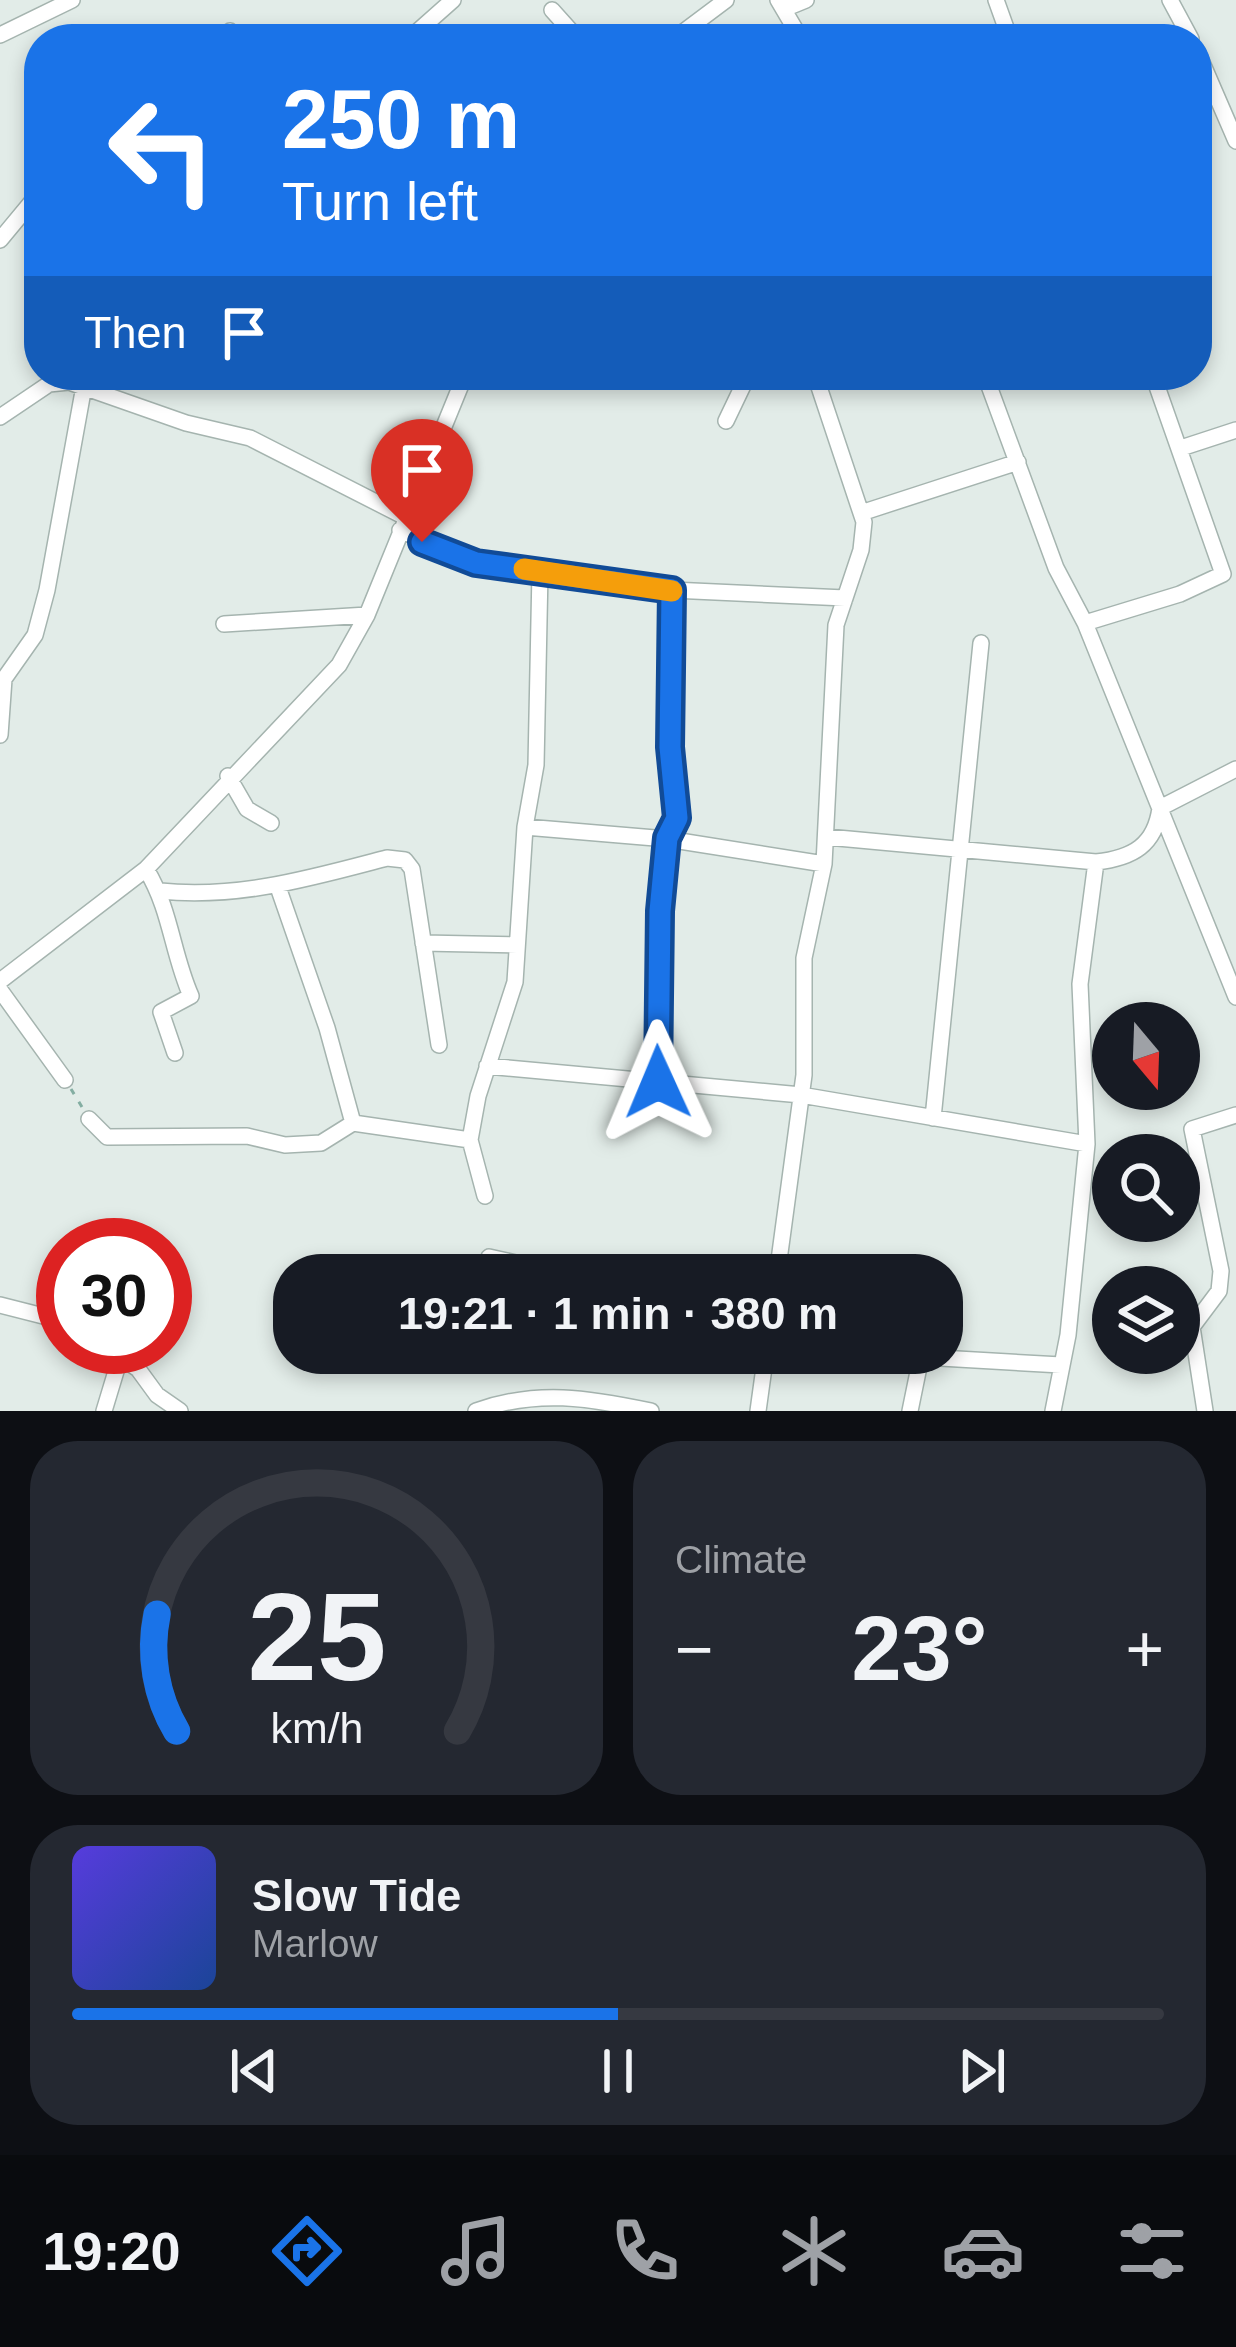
<!DOCTYPE html>
<meta charset="utf-8">
<style>
body{margin:0;font-family:Helvetica,sans-serif;background:#242831;color:#f1f3f6;height:100vh;display:flex;flex-direction:column;font-size:45px;white-space:nowrap}
*{box-sizing:border-box;margin:0}
p{font-size:39px;color:#9ea1a6}
.icon{flex:none;width:66px;height:66px;fill:none;stroke:currentColor;stroke-width:2;stroke-linecap:round;stroke-linejoin:round}
.map{position:relative;height:1411px;overflow:hidden}
.details{display:flex;flex-direction:column;gap:30px;padding:30px;background:#0d0f14;flex:1}
.details>*{flex:none}
.top-card{position:absolute;left:24px;top:24px;width:1188px;height:366px;border-radius:48px;box-shadow:0 6px 18px #0003;background:#1a73e8;color:#fff;overflow:hidden}
.needle{width:78px;rotate:161deg}
.fabs{position:absolute;left:1092px;top:1002px;display:grid;gap:24px}
.fabs a{display:grid;place-items:center;width:108px;height:108px;border-radius:50%;background:#171b24;box-shadow:0 6px 18px #0003;font-size:60px}
.speed{position:absolute;left:36px;top:1218px;display:flex;gap:24px;font-size:60px;font-weight:700;text-align:center}
.speed>*{display:grid;place-content:center;width:156px;height:156px;border-radius:50%;background:#171b24;box-shadow:0 6px 18px #0003;line-height:1}
.speed .limit{border:18px solid #d22;background:#fff;color:#111}
.pin{position:absolute;display:grid;place-items:center;width:102px;height:102px;color:#fff;margin:-123px -51px;border-radius:50% 50% 50% 0;rotate:-45deg;box-shadow:0 0 12px #0007}
.pin .icon{rotate:45deg}
.me{position:absolute;width:132px;margin:-66px;rotate:359deg;stroke-linejoin:round;filter:drop-shadow(0 0 9px #0008)}
.turn{display:flex;align-items:center;gap:42px;height:252px;padding:0 60px;font-size:54px}
.turn .icon{width:156px;height:156px;stroke-width:2.5}
.turn b{display:block;font-size:84px;line-height:102px}
.then{display:flex;align-items:center;height:114px;padding:0 60px;background:#0003;gap:24px;font-size:45px}
.big{font-size:90px;font-weight:700;line-height:1.1}
.details .widget{flex:1;display:flex;flex-direction:column;justify-content:center;gap:18px;min-width:0;padding:0 42px;border-radius:48px;background:#242831}
.details .dial{align-items:center;gap:0}
.dial svg{height:312px;overflow:visible;fill:none;stroke:#363941;stroke-width:7;stroke-linecap:round;text-anchor:middle}
.dial text{fill:#f1f3f6;stroke:none}
.song{display:flex;align-items:center;gap:36px}
.cover{width:144px;height:144px;border-radius:18px;background:linear-gradient(135deg,hsl(250 70% 55%),hsl(220 70% 35%))}
.played{height:12px;border-radius:6px;background:linear-gradient(90deg,#1a73e8 50%,#363941 50%)}
.keys{display:flex;justify-content:space-around;direction:ltr}
.heat{display:flex;justify-content:space-between;align-items:center;font-size:66px;direction:ltr}
.details .tiles{flex:1;display:grid;gap:30px;grid-template-columns:1fr 1fr}
.widget:last-child{grid-column:span 2}
.trip{position:absolute;left:273px;top:1254px;width:690px;height:120px;border-radius:48px;background:#171b24;box-shadow:0 6px 18px #0003;font-weight:700;line-height:120px;text-align:center}
.menu{display:flex;height:192px;justify-content:space-around;align-items:center;background:#090b0e;color:#9ea1a6}
.menu .icon{width:84px;height:84px}
.menu .active{color:#1a73e8}
.menu b{font-size:54px;color:#f1f3f6}
.map>svg:first-child{display:block}
.lines{fill:none;stroke-linecap:round;stroke-linejoin:round}
.minor-casing{stroke:#a5b4af;stroke-width:18}
.path{stroke:#84aea2;stroke-width:3;stroke-dasharray:6 9;stroke-linecap:butt}
.minor{stroke:#fff;stroke-width:15}
.route-casing{stroke:#114b97;stroke-width:30}
.route{stroke:#1a73e8;stroke-width:21}
.slow{stroke:#f59e0b;stroke-width:21}
</style>
<div class="map">
<svg width="1236" height="1411" viewBox="0 0 1236 1411">
<rect width="100%" height="100%" fill="#e2ece8"/>
<g class="lines">
<defs>
<path id="minor" d="M778,0L801,39
M996,0L1010,39
M1170,0L1191,39
M784,9L806,0
M552,10L578,39
M0,35L72,0
M221,39L230,31
M409,39L453,0
M674,39L726,0
M1197,51L1236,141
M0,240L39,193
M985,375L1056,568L1085,623L1236,997
M0,417L49,384L69,382L186,423L250,438L407,518
M726,421L748,375
M1181,448L1236,430
M864,512L1018,462
M400,530L476,563L672,590L670,747L677,818L667,839L660,911L658,1082
M672,590L845,598
M1085,623L1180,594L1223,574L1153,375
M224,624L367,615
M0,735L4,679L35,635L47,590L86,375
M228,776L247,809L271,823
M525,827L667,839L824,864
M827,837L1096,862
M146,869C171,910 172,953 191,996L161,1012L175,1053
M278,887L327,1028L353,1123
M160,891C239,899 311,878 387,858L405,860L412,869L439,1045
M423,943L517,945
M0,981L146,869L339,665L367,615L465,375
M0,990L65,1080
M487,1066L801,1095L1087,1144
M933,1118L981,643
M89,1119L107,1137L247,1136L285,1145L321,1143L353,1123L470,1140
M485,1196L470,1140L478,1096L515,982L525,827L536,765L540,572
M489,1257L568,1275
M777,1275L804,1075V958L824,864L836,625L861,550L864,522L815,375
M0,1305L63,1321
M105,1347L138,1369L157,1395L180,1411
M854,1353L1061,1365
M104,1411L120,1358
M476,1411C537,1389 589,1398 651,1411
M758,1411L766,1353
M910,1411L921,1357
M1053,1411L1068,1335L1087,1144L1080,984L1096,862C1133,858 1155,845 1160,808L1236,769
M1205,1411L1192,1327L1219,1291L1221,1271L1192,1129L1236,1115"/>
</defs>
<use href="#minor" class="minor-casing"/>
<path class="path" d="M71,1089L82,1107"/>
<use href="#minor" class="minor"/>
</g>
<g class="lines">
<defs>
<path id="route" d="M422,542L476,563L672,590L670,747L677,818L667,838L660,911L658,1082"/>
</defs>
<use href="#route" class="route-casing"/>
<use href="#route" class="route"/>
<path class="slow" d="M524,569L672,591"/>
</g>
</svg>
<div class="fabs">
<a><svg class="needle" viewBox="-14 -14 28 28"><path d="M0-13l5 13h-10z" fill="#e53935"/><path d="M0 13l5-13h-10z" fill="#9ea1a6"/></svg></a>
<a><svg class="icon" aria-label="search" viewBox="0 0 24 24"><circle cx="10" cy="10" r="6"/><path d="M15 15l6 6"/></svg></a>
<a><svg class="icon" aria-label="layers" viewBox="0 0 24 24"><path d="M12 4l9 5-9 5-9-5zM3 14l9 5 9-5"/></svg></a>
</div>
<div class="speed"><div class="limit">30</div></div>
<div class="pin" style="left:422px;top:542px;background:#d93025"><svg class="icon" aria-label="arrive" viewBox="0 0 24 24"><path d="M6 21V4h12l-3 4 3 4H6"/></svg></div>
<svg class="me" style="left:658px;top:1082px" viewBox="-20 -20 40 40"><path d="M0-17L14 15 0 8-14 15z" fill="#1a73e8" stroke="#fff" stroke-width="4"/></svg>
<div class="trip">19:21 · 1 min · 380 m</div>
<div class="top-card">
<div class="turn"><svg class="icon" aria-label="left" viewBox="0 0 24 24"><path d="M17 20v-9H6M10 6l-5 5 5 5"/></svg><div><b>250 m</b>Turn left</div></div>
<div class="then">Then<svg class="icon" aria-label="arrive" viewBox="0 0 24 24"><path d="M6 21V4h12l-3 4 3 4H6"/></svg></div>
</div>
</div>
<section class="details">
<div class="tiles">
<div class="widget dial"><svg viewBox="0 0 100 80">
<path d="M14 69A42 42 0 1 1 86 69"/>
<path d="M14 69A42 42 0 0 1 9 39" stroke="#1a73e8"/>
<text x="50" y="56" font-size="32" font-weight="700">25</text>
<text x="50" y="72" font-size="11">km/h</text>
</svg></div>
<div class="widget"><p>Climate</p>
<div class="heat"><a>−</a><b class="big">23°</b><a>+</a></div>
</div>
<div class="widget">
<div class="song"><i class="cover"></i><div><b>Slow Tide</b><p>Marlow</p></div></div>
<div class="played"></div>
<div class="keys"><svg class="icon" aria-label="previous" viewBox="0 0 24 24"><path d="M18 5L8 12l10 7zM5 5v14"/></svg><svg class="icon" aria-label="pause" viewBox="0 0 24 24"><path d="M8 5v14M16 5v14"/></svg><svg class="icon" aria-label="next" viewBox="0 0 24 24"><path d="M6 5l10 7-10 7zM19 5v14"/></svg></div>
</div>
</div>
</section>
<nav class="menu">
<b>19:20</b>
<svg class="icon active" aria-label="directions" viewBox="0 0 24 24"><path d="M12 3l9 9-9 9-9-9zM9 14v-3h6M13 9l2 2-2 2"/></svg>
<svg class="icon" aria-label="music" viewBox="0 0 24 24"><path d="M9 18V5l10-2v13"/><circle cx="6" cy="18" r="3"/><circle cx="16" cy="16" r="3"/></svg>
<svg class="icon" aria-label="phone" viewBox="0 0 24 24"><path d="M5 4h4l2 5-3 2q2 4 5 5l2-3 5 2v4C11 20 4 13 5 4z"/></svg>
<svg class="icon" aria-label="climate" viewBox="0 0 24 24"><path d="M12 3v18M4 7l16 10M4 17L20 7"/></svg>
<svg class="icon" aria-label="car" viewBox="0 0 24 24"><path d="M5 17H2v-5l4-1 3-4h7l3 4 3 1v5h-3M9 17h6M6 11h13"/><circle cx="7" cy="17" r="2"/><circle cx="17" cy="17" r="2"/></svg>
<svg class="icon" aria-label="filters" viewBox="0 0 24 24"><path d="M4 7h16M4 17h16"/><circle cx="9" cy="7" r="2"/><circle cx="15" cy="17" r="2"/></svg>
</nav>
